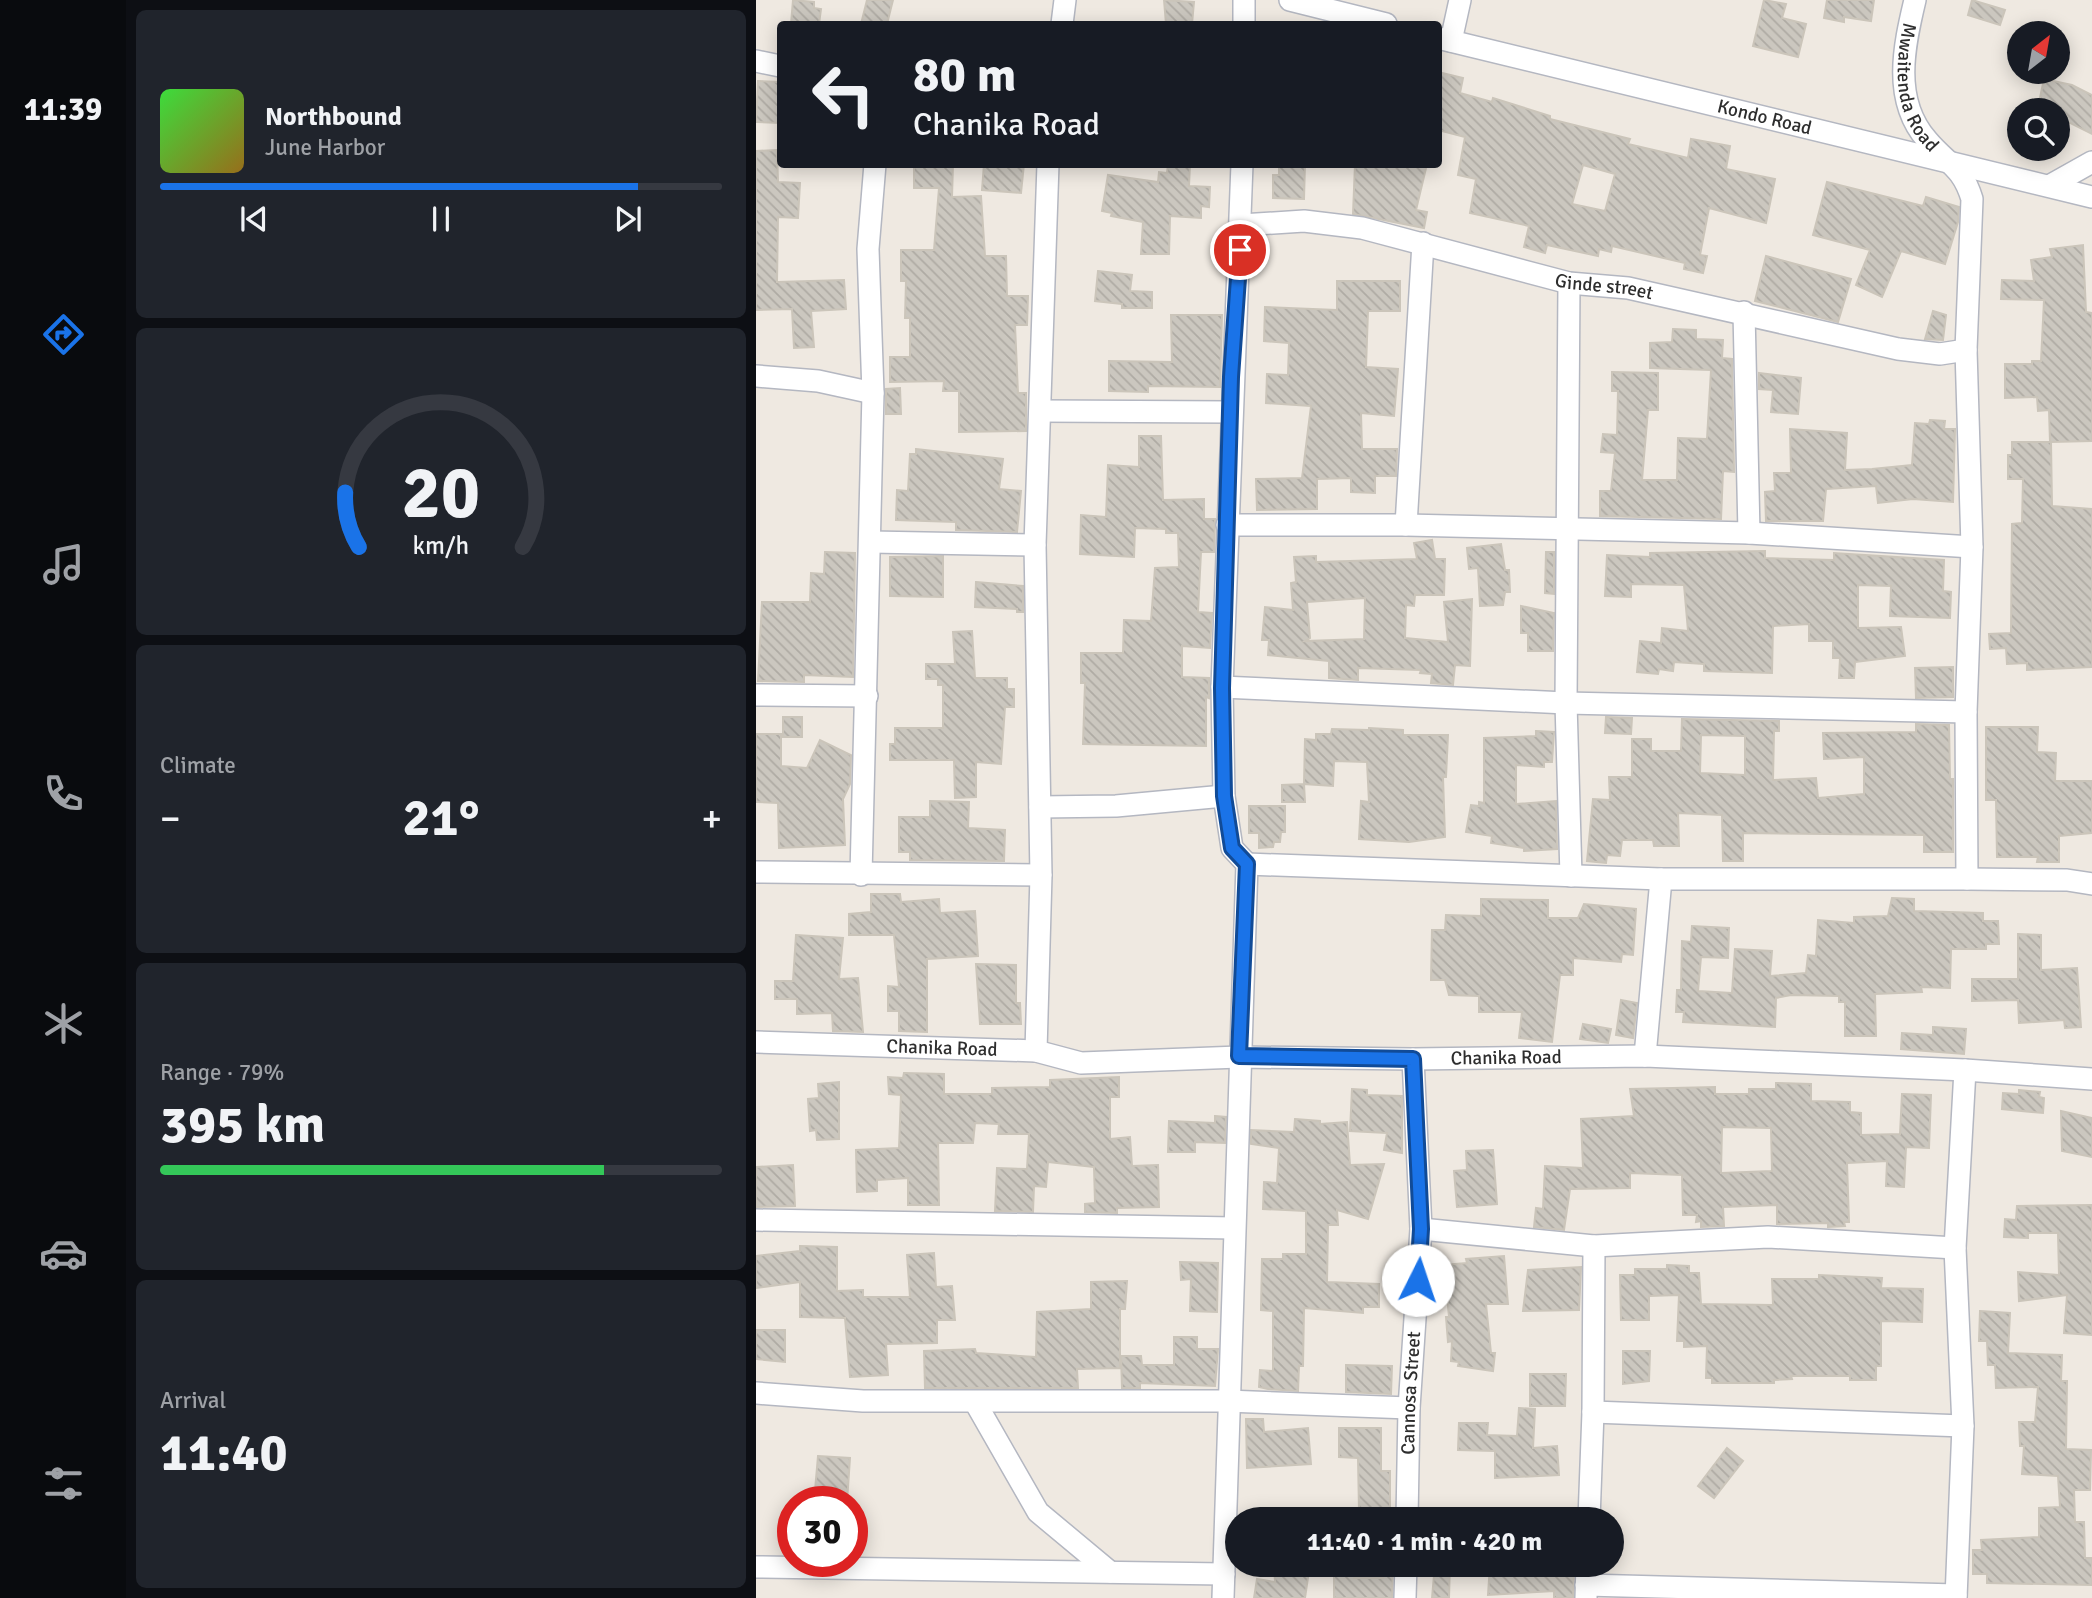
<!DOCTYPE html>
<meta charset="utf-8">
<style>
body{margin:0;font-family:Signika,sans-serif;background:#20242c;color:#f1f3f6;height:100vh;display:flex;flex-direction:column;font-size:26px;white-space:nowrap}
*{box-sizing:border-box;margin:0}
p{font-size:23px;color:#9ea1a6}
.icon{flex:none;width:38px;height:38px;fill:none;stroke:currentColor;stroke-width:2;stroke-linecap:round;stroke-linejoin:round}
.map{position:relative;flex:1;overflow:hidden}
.details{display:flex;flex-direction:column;gap:10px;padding:10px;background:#0d0f14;width:630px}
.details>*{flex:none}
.hud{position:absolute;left:21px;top:21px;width:665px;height:147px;border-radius:7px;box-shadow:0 4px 18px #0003;background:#171b24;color:#f1f3f6;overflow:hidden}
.needle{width:46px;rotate:31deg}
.tools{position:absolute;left:1251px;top:21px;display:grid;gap:14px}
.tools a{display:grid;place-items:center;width:63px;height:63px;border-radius:50%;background:#171b24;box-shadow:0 4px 18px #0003;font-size:35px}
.speed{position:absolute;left:21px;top:1486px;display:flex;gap:14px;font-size:35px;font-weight:700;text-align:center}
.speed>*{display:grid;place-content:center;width:91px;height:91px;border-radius:50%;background:#171b24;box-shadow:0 4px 18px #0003;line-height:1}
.speed .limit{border:10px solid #d22;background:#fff;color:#111}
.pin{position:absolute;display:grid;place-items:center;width:60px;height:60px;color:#fff;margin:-30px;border:4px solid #fff;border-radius:50%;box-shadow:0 2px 7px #0007}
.me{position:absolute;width:77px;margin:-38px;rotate:4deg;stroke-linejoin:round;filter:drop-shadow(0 0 5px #0008)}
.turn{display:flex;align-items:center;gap:24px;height:147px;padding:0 21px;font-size:32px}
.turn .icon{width:91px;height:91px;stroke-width:2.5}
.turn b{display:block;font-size:49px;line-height:60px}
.big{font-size:52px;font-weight:700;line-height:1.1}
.details .card{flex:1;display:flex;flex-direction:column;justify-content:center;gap:10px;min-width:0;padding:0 24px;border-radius:10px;background:#20242c}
.details .dial{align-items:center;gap:0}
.dial svg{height:182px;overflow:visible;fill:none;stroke:#363941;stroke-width:7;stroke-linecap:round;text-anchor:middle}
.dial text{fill:#f1f3f6;stroke:none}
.song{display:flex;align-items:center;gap:21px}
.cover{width:84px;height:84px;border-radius:10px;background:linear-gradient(135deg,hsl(120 70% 55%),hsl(40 70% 35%))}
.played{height:7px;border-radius:4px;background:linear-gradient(90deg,#1a73e8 85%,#363941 85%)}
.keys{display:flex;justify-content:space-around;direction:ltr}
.heat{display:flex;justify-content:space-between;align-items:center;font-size:38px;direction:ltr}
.charge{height:10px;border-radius:5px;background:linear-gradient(90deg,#34c759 79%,#363941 0)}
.trip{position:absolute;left:469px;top:1507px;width:399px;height:70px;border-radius:35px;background:#171b24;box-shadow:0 4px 18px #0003;font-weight:700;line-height:70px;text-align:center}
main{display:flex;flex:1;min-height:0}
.dock{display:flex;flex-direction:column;width:126px;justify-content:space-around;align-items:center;background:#090b0e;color:#9ea1a6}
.dock .icon{width:49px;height:49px}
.dock .selected{color:#1a73e8}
.dock b{font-size:32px;color:#f1f3f6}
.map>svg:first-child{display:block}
.building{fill:url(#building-back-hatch);stroke:#cbc5ba;stroke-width:2;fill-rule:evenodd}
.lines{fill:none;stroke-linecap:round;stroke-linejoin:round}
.street-casing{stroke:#b4b7c1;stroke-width:24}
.street{stroke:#fff;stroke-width:21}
.route-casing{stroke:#114b97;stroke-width:18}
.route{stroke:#1a73e8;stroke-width:12}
.labels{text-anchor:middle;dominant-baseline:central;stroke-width:5;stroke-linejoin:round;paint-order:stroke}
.street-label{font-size:19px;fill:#2e2e2e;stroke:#fff}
</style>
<main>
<nav class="dock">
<b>11:39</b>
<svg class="icon selected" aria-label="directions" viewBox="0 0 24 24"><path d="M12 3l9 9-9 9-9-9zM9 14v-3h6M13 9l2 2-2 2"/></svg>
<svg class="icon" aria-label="music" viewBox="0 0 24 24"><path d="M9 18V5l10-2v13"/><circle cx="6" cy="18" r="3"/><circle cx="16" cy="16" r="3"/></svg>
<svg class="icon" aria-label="phone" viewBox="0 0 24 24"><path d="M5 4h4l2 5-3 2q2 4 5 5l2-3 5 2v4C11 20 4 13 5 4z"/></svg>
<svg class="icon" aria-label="climate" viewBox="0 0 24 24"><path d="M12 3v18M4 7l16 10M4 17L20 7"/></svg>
<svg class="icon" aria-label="car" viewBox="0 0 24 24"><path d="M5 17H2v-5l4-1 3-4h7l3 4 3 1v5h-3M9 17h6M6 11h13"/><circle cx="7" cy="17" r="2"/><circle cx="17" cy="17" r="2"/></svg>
<svg class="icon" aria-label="filters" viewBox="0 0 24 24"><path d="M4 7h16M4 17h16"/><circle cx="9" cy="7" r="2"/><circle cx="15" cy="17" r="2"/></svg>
</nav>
<section class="details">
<div class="card">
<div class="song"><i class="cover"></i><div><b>Northbound</b><p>June Harbor</p></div></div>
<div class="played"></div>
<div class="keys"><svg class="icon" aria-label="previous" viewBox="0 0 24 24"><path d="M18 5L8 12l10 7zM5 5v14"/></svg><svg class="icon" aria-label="pause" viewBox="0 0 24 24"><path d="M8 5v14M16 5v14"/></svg><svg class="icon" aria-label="next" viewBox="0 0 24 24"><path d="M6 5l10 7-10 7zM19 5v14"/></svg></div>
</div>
<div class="card dial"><svg viewBox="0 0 100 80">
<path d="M14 69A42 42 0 1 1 86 69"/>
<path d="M14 69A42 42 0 0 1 8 45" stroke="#1a73e8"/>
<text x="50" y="56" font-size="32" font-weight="700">20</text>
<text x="50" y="72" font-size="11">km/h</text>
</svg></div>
<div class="card"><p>Climate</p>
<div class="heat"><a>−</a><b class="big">21°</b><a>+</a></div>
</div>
<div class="card"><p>Range · 79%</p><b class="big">395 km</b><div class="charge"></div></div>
<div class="card"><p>Arrival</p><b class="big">11:40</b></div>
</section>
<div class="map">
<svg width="1336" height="1598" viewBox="0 0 1336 1598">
<defs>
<pattern id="building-back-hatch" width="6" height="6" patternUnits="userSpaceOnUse" patternTransform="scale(1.75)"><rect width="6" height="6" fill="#cbc7bf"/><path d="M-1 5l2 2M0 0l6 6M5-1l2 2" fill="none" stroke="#afaba4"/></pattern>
</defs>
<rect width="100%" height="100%" fill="#efe9e1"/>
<path class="building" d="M37,0L58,2V8L65,9L63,24H35Z
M111,0H137L131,24H105Z
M408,0L438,2L436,24H410Z
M1008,0L1030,4L1026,18L1050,24L1042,57L997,46Z
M1071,0H1118L1115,21L1088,17V22L1068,18Z
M1216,0L1249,10L1244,25L1212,15Z
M682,72L707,78L704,93L736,102L737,98L794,116V119L874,139L872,144L932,158L935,139L974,146L970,169L1019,179L1010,223L953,208L944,255L951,256L947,273L928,269L929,263L856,246L855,252L843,249L842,256L791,245L789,253L768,247L773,226L714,213L720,179L702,175L709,137L682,130ZM827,165L859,174L849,211L816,204Z
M1288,79L1316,85L1336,95V134L1302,117V110L1282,107Z
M2,81L24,82V123L0,122Z
M21,150L22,182L44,183L42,218L22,217L21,282L88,280L90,309L55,311L58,347L38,348L36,309L0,310V151Z
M158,164H197L196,197L225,196L229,256H250L251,296H272L271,325H259L262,393H270V431L203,432V391H187L188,381L134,382V357H154V318H149L150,281H145V250H178L183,188H158Z
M228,164H268L265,193L226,190Z
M412,164H434L433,186L454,187L453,207L445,206V218L414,216L413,254H385L387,222L355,216L356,213L346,211L352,175L402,182L403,172L411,173Z
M523,164H549L548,199L517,198V175H523Z
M599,164H671L660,210L671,212L668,228L597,214Z
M1071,182L1167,206L1170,197L1203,207L1202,222L1189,264L1145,251L1126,297L1100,285L1114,250L1057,235Z
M1327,245L1330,312L1336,313V441L1295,442L1296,506L1336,509V667L1271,670V663L1251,664L1250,648L1234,649L1233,634L1255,633L1256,524L1266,523L1267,479H1252V455H1256V442H1294L1293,410L1282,411L1281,397L1249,398V364H1276V361H1285L1288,300L1245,299L1246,280L1278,281L1275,260L1296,257L1294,249Z
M1010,256L1095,279L1082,322L999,301Z
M342,271L376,275L374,291L396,292V308H366V304L339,301Z
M581,281H644V311H612L610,367L642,369L638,416L605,413L606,449H641L640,476H619V493L595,492V478L561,479V509L501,510L500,479L546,478L555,406L510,403L511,374L532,375L533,343L508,341L509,307L581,310Z
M1177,311L1190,315L1187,340L1169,339Z
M415,315H466L464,387L392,386V392L353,391V361L416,362Z
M917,329L940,330V339L967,340L966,358L976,359L978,472L967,471L965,519L844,516V491H855L859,453L845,452L847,434L861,435L862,391H856V372L902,373V410H892L886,480H921L922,438L951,439L955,370L894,368V343L916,342Z
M1003,373L1045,378L1042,414L1015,412L1017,390L1003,389Z
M144,388L145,414H130V389Z
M1174,420L1189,421L1188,429H1199L1197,502L1157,499L1122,503L1120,486L1070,489L1067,521H1010L1009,492L1019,491L1018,473H1035L1034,429L1091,433L1089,470L1116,469L1156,465L1159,423L1173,424Z
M383,436H405L407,500L448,499V519H459L458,552H445L442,612L456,613L454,648L426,646V677L453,678V698L450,697V746L327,744L329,683H325V653H367L368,620L395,621L399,568L423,567L422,533H410V529L379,528L378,557L324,554L325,515L350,517L352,465L383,467Z
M160,449L247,459L243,489L265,491L261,532L200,530V522L140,520L141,490L152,491L154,454H160Z
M676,540L679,559H689L688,595H659L658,606L650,605L649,638L692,642L688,602L716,599L714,666L699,665L697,685L675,683L676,674L664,673L665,670L602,668V680L573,678V661L512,655L513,640H506L509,607L537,610L535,583L540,582L538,557L560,556V562L661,559L658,543ZM609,598L608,639L549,641L554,638L551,602Z
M745,544L749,570H753L754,592H749L747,605L724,606L722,568L713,569L711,548Z
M1009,551V558L1078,560V553L1188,560L1187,591L1195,592L1194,618L1134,616L1135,586L1102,585V628L1145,627L1149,656L1099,662L1098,678H1083L1084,658H1077V641H1053V624L1017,626L1016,673L948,671V664L918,662L917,671L903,669L902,674L881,672L884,641L905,643L906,628L932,631L928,585L875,584V597L849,596L851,555L894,557V553Z
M69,552L99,553L97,677L48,675V682L2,681L6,602H54L55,573L68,574Z
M790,552H798V594L789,593Z
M187,556V597L134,596V557Z
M220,582L267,586V612H261V609L219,607Z
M765,606L798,613L797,651H772V633H765Z
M216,631L219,678H251V689H258V707H249L245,764L220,762V797L199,798L198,760H134V744H139V728H187V685H182V679H170V664H199L197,632Z
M1197,667V697L1160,698L1159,668Z
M27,717H46V737H27Z
M850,717L876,718L875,734L849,733Z
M926,719L1023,721V731H1018L1017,780L1060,778L1062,798L1108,794V757L1068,759L1067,733L1160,732V724L1193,725L1194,779H1197V852H1168V835L987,833V861H967L966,815L922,813L923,846H898L897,840H866L864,856L851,855L850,863L831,861L837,799L854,800L853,777H876V739H895V751H925ZM945,735L989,736V775L944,773Z
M1230,727H1282L1281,752L1300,753L1299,781H1336V833L1303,836V862H1281L1282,857H1241L1240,800H1230Z
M613,728L647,730V735H692L690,777H687L689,837L653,842L603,839L605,801L613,802L611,762L578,761L577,786L548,784L549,739L560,740V734H575L576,729L613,730Z
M780,731L798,732L796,762H788V767L760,765V804L800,801L801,849L768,851V848L735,843L736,836L710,832L715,805L723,806V802L728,803V738L780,736Z
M0,734H25V766L51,768L64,740L95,755L94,784L87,799L89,845L23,848L22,803L0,802Z
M548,784L549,802H526V785Z
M174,801L213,802L212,828L249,830L248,861L154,860V852H143V817H174Z
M493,806H529V832H525L524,842H518L517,847L503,848V833H493Z
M115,894H144L145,902L183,899L184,913L219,911L222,956L171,959V1032L143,1031V1011H132V986L143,987L138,935H93V914L115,912Z
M1136,898L1158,899V911L1227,913V921H1242L1243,944H1230V949H1195L1194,988L1165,987L1166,992L1119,994L1120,1036H1089V1002H1083V996L1035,995L1020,998L1019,1027L927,1022L928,1012H920L921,990H925L926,941L935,942L936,926L973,928L972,958L945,957L942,991L976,993L979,949L1016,951L1014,976L1050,973L1052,955L1060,956L1062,920L1098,923V917L1132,916Z
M725,899L792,900V918H822L828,904L880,909L877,955L866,954L865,962L817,958V975H804L796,1042L763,1038L766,1012H723V996L693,995L689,980H675L676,930H689L690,915L725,916Z
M1262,934L1285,935V970L1321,968L1325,1027L1309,1028L1308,1020L1263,1023L1262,1000L1216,1001V979H1262Z
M40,935L87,938L83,979L102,978L107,1032L77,1031L76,1013L41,1014V999H19V981H37Z
M220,964L260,965V1003H264L265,1024H224Z
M865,1000L881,1003L877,1038L860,1035Z
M827,1024L855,1029L852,1043L824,1039Z
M1177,1027L1210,1029L1208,1054L1145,1049L1146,1033L1177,1035Z
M148,1073L188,1074V1094H236V1088L294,1087V1080L363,1077V1097H354V1139L374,1137L376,1166L402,1165L403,1207L361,1208V1213L329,1212V1204L339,1203L338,1167L292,1162L290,1187L278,1186L277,1212L239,1211L241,1168L271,1169L273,1134H242L243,1124L219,1123L217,1143H182L183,1205H152V1178L121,1180V1191L101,1192L100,1150L143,1148L145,1095L133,1094L132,1077L147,1078Z
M83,1082V1139L61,1140L60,1130L54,1131L52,1099L63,1098L62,1084Z
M1020,1083L1055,1084V1101L1094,1102V1112L1105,1113V1135L1144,1134L1146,1094L1175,1095L1173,1148L1150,1147L1148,1187L1130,1186L1131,1161L1091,1163L1093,1222H1088L1089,1226L1072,1227V1223L1021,1224V1205L967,1207L968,1226L945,1227V1221L940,1222L941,1215H927L926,1175L874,1173V1188L814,1189L808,1230L778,1227L780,1208L787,1209L789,1166L827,1168L825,1119L878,1116L874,1089L959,1087V1094H993V1089H1020ZM966,1127L1015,1128L1016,1171L965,1173Z
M596,1089L611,1090V1095L646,1096V1153L628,1150L631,1133L594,1131Z
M1263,1090L1284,1092L1283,1097L1288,1098L1287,1113L1246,1109L1247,1093L1263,1094Z
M1305,1111L1336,1118V1157L1306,1151Z
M459,1116L470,1117L469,1143L439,1142V1152H412L413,1121L459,1123Z
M539,1119L564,1121V1124L591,1122L594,1165L628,1164L612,1219L581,1210L582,1225H572L571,1282L623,1284V1307H607V1313L548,1308L547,1366H543L542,1391L512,1389L503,1387L504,1370L517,1371V1311L505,1310L506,1259H527V1254H550V1211L507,1209L508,1182L521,1183L523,1148L495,1144V1130L538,1132Z
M737,1150L741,1204L701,1207L698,1171L711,1170L710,1151Z
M37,1165L39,1206L0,1207V1167Z
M1336,1205V1335L1308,1333L1311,1295L1263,1301L1262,1272L1303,1275L1302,1233H1272V1238L1248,1237L1249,1219L1260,1220L1261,1206Z
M44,1246L81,1247V1291L107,1290V1297H154L151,1255L178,1253L180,1287L196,1286L199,1320H181V1343L130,1344L132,1375L94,1377L89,1318L44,1317V1282L0,1288V1256L44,1251Z
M748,1256L752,1304H730L735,1353H739L737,1371L702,1366L703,1362L695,1361L696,1341L692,1342L690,1317H693L688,1265L711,1263L710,1259Z
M424,1262L462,1263L461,1312L434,1311L435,1279L425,1280Z
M911,1265L933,1266V1273H943L945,1304L1017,1305L1016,1279H1063V1275L1126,1278L1125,1288L1167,1289L1166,1322L1125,1321V1366H1120V1380H1094V1376H1035L1036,1379L1018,1380V1383H956V1378H950L951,1346L928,1347V1341H921L923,1295L893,1296V1320H865L864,1275H879V1269H911Z
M825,1267L823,1310L767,1311L772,1270Z
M371,1281L369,1309H364V1368L321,1369L322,1388H169L168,1351L219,1349L220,1353L280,1357L281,1312L335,1309V1282Z
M1224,1311L1254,1313L1252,1353L1306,1355L1305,1381H1311L1310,1449L1335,1450L1334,1490H1318L1319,1522H1328L1329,1558H1336V1585L1231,1583V1574H1217V1550H1226L1225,1540L1283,1537V1508L1304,1507L1302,1476L1266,1474L1268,1446H1264L1263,1422H1279L1282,1387L1240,1388L1239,1365H1232L1231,1341H1223Z
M0,1330H29V1362L0,1359Z
M418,1337H441V1349H462L459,1386L384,1383V1388H366L365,1356H385L386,1365H418Z
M867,1351H894L893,1381L867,1384Z
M590,1365L636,1366L635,1394L590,1392Z
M774,1374H810L809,1406H774Z
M763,1408L779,1409L777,1448L801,1446L803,1475L739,1478V1451L702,1450L703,1423H732L731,1435L761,1436Z
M490,1419H507L508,1432L552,1428L555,1464L491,1468Z
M583,1428H625V1471H634V1511H603L602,1458L583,1457Z
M971,1448L987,1461L958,1498L942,1486Z
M62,1456L94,1458L91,1502H58Z
M518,1564H554L549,1598H498L501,1579L519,1582Z
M627,1564H637L636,1598H578V1573H598V1578H627Z
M679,1564H694L693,1598H676Z
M734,1564H785V1575L818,1574L817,1598H798V1591L732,1595Z"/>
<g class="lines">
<defs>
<g id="street">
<path d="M534,0L630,24"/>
<path id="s1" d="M1159,0C1148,46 1136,100 1171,140C1191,164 1206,166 1216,199L1210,350L1216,547L1210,712L1211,879"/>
<path d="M306,24L309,0"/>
<path d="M488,24V0"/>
<path id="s2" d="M682,38L1336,197"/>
<path d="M695,41L704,0"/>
<path d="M0,61L24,66"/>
<path d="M1295,185L1336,162"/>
<path id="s3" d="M485,225L548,221L606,228L813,283L872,288L1142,349L1184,354L1210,350"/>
<path d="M813,283L810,703L815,876"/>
<path d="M988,312L993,533"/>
<path d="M0,376L62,381L117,393"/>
<path d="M284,411L474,412"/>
<path d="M471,525H650L993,533L1216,547"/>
<path d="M650,525L667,243"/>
<path d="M115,542L279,545"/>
<path d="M466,687L810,703L1210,712"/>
<path d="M0,695L111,696"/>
<path d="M284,807L360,806L468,796"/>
<path d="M491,864L905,879H1211L1311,880L1336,884"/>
<path d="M0,872L285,875"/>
<path d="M105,875L117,393L112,249L119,164"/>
<path id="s4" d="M0,1042L280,1051L325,1063L483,1057L657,1059L889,1056L1209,1070L1336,1079"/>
<path d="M280,1051L285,875L279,545L292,164"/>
<path d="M889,1056L905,879"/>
<path d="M0,1220L478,1228"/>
<path d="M665,1229L838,1246L1012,1237L1199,1248"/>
<path d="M0,1393L107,1401H471L653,1408"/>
<path d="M219,1402L282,1512L354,1572"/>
<path d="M837,1412L1207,1426"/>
<path id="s5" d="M651,1519L653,1408L665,1229L657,1059"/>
<path d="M833,1519L837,1412L838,1246"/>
<path d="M0,1567L468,1574"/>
<path d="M830,1585L1200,1595"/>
<path d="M467,1598L491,864L476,848L468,796L466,687L486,164"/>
<path d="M649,1598L650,1564"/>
<path d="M830,1598L831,1564"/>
<path d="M1200,1598L1207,1426L1199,1248L1209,1070"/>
</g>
</defs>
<use href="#street" class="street-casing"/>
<use href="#street" class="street"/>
</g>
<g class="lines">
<defs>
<path id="route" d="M484,250L475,377L466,688L468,796L476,848L491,864L483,1056L657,1059L665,1229L662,1280"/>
</defs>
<use href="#route" class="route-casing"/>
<use href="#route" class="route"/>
</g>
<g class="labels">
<g class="street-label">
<text stroke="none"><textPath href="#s1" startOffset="91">Mwaitenda Road</textPath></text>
<text stroke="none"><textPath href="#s2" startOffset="336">Kondo Road</textPath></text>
<text stroke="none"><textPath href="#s3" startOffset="371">Ginde street</textPath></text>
<text stroke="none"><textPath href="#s4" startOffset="186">Chanika Road</textPath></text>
<text stroke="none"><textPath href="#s4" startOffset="752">Chanika Road</textPath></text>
<text stroke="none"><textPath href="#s5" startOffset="126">Cannosa Street</textPath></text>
</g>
</g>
</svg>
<div class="tools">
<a><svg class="needle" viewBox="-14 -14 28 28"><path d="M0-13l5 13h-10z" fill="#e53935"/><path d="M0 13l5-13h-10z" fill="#9ea1a6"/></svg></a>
<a><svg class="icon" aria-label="search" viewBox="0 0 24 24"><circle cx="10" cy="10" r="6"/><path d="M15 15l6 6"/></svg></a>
</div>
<div class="speed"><div class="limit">30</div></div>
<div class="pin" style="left:484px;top:250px;background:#d93025"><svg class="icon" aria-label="arrive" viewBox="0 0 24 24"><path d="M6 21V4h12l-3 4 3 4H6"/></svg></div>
<svg class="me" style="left:662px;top:1280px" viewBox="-20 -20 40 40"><circle r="19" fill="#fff"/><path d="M0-13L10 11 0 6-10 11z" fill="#1a73e8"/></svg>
<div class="trip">11:40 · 1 min · 420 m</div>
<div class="hud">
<div class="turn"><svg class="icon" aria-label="left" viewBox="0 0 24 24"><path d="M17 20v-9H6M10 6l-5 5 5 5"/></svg><div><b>80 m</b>Chanika Road</div></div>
</div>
</div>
</main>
